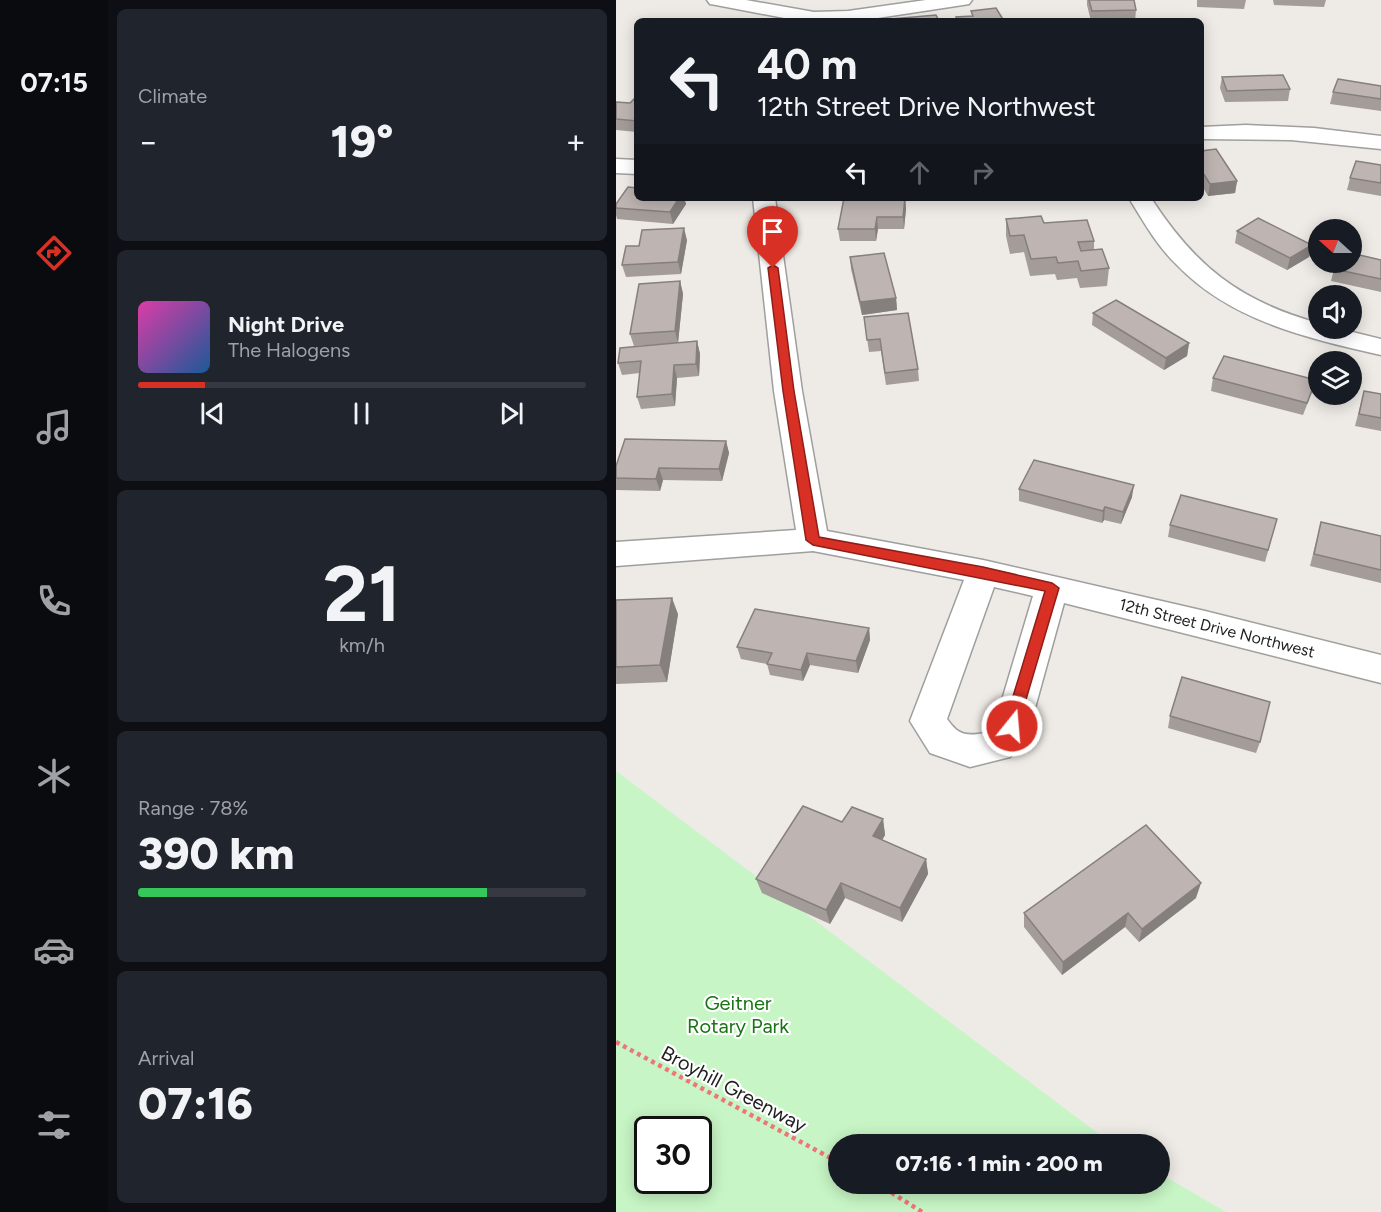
<!DOCTYPE html>
<meta charset="utf-8">
<style>
body{margin:0;font-family:Figtree,sans-serif;background:#20242c;color:#f1f3f6;height:100vh;display:flex;flex-direction:column;font-size:22px;white-space:nowrap}
*{box-sizing:border-box;margin:0}
p{font-size:20px;color:#9ea1a6}
.icon{flex:none;width:33px;height:33px;fill:none;stroke:currentColor;stroke-width:2;stroke-linecap:round;stroke-linejoin:round}
.map{position:relative;flex:1;overflow:hidden}
.sheet{display:flex;flex-direction:column;gap:9px;padding:9px;background:#0d0f14;width:508px}
.sheet>*{flex:none}
.hud{position:absolute;left:18px;top:18px;width:570px;height:183px;border-radius:9px;box-shadow:0 3px 15px #0003;background:#171b24;color:#f1f3f6;overflow:hidden}
.needle{width:39px;rotate:291deg}
.controls{position:absolute;left:692px;top:219px;display:grid;gap:12px}
.controls a{display:grid;place-items:center;width:54px;height:54px;border-radius:50%;background:#171b24;box-shadow:0 3px 15px #0003;font-size:30px}
.speed{position:absolute;left:18px;top:1116px;display:flex;gap:12px;font-size:30px;font-weight:700;text-align:center}
.speed>*{display:grid;place-content:center;width:78px;height:78px;border-radius:50%;background:#171b24;box-shadow:0 3px 15px #0003;line-height:1}
.speed .limit{border:3px solid #111;border-radius:9px;background:#fff;color:#111}
.pin{position:absolute;display:grid;place-items:center;width:51px;height:51px;color:#fff;margin:-62px -26px;border-radius:50% 50% 50% 0;rotate:-45deg;box-shadow:0 0 6px #0007}
.pin .icon{rotate:45deg}
.me{position:absolute;width:66px;margin:-33px;rotate:17deg;stroke-linejoin:round;filter:drop-shadow(0 0 4px #0008)}
.turn{display:flex;align-items:center;gap:21px;height:126px;padding:0 24px;font-size:27px}
.turn .icon{width:78px;height:78px;stroke-width:2.5}
.turn b{display:block;font-size:42px;line-height:51px}
.lanes{display:flex;align-items:center;height:57px;padding:0 24px;background:#0003;justify-content:center;gap:30px;direction:ltr}
.lanes .off{opacity:.35}
.big{font-size:45px;font-weight:800;line-height:1.1}
.sheet .card{flex:1;display:flex;flex-direction:column;justify-content:center;gap:9px;min-width:0;padding:0 21px;border-radius:9px;background:#20242c}
.sheet .dial{align-items:center;gap:0}
.dial b{font-size:78px;line-height:1}
.song{display:flex;align-items:center;gap:18px}
.cover{width:72px;height:72px;border-radius:9px;background:linear-gradient(135deg,hsl(320 70% 55%),hsl(210 70% 35%))}
.played{height:6px;border-radius:3px;background:linear-gradient(90deg,#d93025 15%,#363941 15%)}
.keys{display:flex;justify-content:space-around;direction:ltr}
.heat{display:flex;justify-content:space-between;align-items:center;font-size:33px;direction:ltr}
.charge{height:9px;border-radius:4px;background:linear-gradient(90deg,#34c759 78%,#363941 0)}
.trip{position:absolute;left:212px;top:1134px;width:342px;height:60px;border-radius:30px;background:#171b24;box-shadow:0 3px 15px #0003;font-weight:800;line-height:60px;text-align:center}
main{display:flex;flex:1;min-height:0}
.tab-bar{display:flex;flex-direction:column;width:108px;justify-content:space-around;align-items:center;background:#090b0e;color:#9ea1a6}
.tab-bar .icon{width:42px;height:42px}
.tab-bar .current{color:#d93025}
.tab-bar b{font-size:27px;color:#f1f3f6}
.map>svg:first-child{display:block}
.park{fill:#c7f5c5;fill-rule:evenodd}
.lines{fill:none;stroke-linecap:round;stroke-linejoin:round}
.minor-casing{stroke:#9f9f9f;stroke-width:3}
.path{stroke:#ee7678;stroke-width:4.5;stroke-dasharray:4 4;stroke-linecap:butt}
.minor{fill:#fff;fill-rule:evenodd}
.wall{fill:#a39c99}
.shaded-wall{fill:#857f7d}
.building{fill:#beb5b2;stroke:#857f7d;stroke-width:1.5}
.route{fill:#d93025;stroke:#8d1f18;stroke-width:1.5}
.labels{text-anchor:middle;dominant-baseline:central;stroke-width:4.5;stroke-linejoin:round;paint-order:stroke}
.street-label{font-size:16px;fill:#1e1e1e;stroke:#fff}
.near-park-label{font-size:20px;fill:#187414;stroke:#fff}
.near-street-label{font-size:20px;fill:#1e1e1e;stroke:#fff}
</style>
<main>
<nav class="tab-bar">
<b>07:15</b>
<svg class="icon current" aria-label="directions" viewBox="0 0 24 24"><path d="M12 3l9 9-9 9-9-9zM9 14v-3h6M13 9l2 2-2 2"/></svg>
<svg class="icon" aria-label="music" viewBox="0 0 24 24"><path d="M9 18V5l10-2v13"/><circle cx="6" cy="18" r="3"/><circle cx="16" cy="16" r="3"/></svg>
<svg class="icon" aria-label="phone" viewBox="0 0 24 24"><path d="M5 4h4l2 5-3 2q2 4 5 5l2-3 5 2v4C11 20 4 13 5 4z"/></svg>
<svg class="icon" aria-label="climate" viewBox="0 0 24 24"><path d="M12 3v18M4 7l16 10M4 17L20 7"/></svg>
<svg class="icon" aria-label="car" viewBox="0 0 24 24"><path d="M5 17H2v-5l4-1 3-4h7l3 4 3 1v5h-3M9 17h6M6 11h13"/><circle cx="7" cy="17" r="2"/><circle cx="17" cy="17" r="2"/></svg>
<svg class="icon" aria-label="filters" viewBox="0 0 24 24"><path d="M4 7h16M4 17h16"/><circle cx="9" cy="7" r="2"/><circle cx="15" cy="17" r="2"/></svg>
</nav>
<section class="sheet">
<div class="card"><p>Climate</p>
<div class="heat"><a>−</a><b class="big">19°</b><a>+</a></div>
</div>
<div class="card">
<div class="song"><i class="cover"></i><div><b>Night Drive</b><p>The Halogens</p></div></div>
<div class="played"></div>
<div class="keys"><svg class="icon" aria-label="previous" viewBox="0 0 24 24"><path d="M18 5L8 12l10 7zM5 5v14"/></svg><svg class="icon" aria-label="pause" viewBox="0 0 24 24"><path d="M8 5v14M16 5v14"/></svg><svg class="icon" aria-label="next" viewBox="0 0 24 24"><path d="M6 5l10 7-10 7zM19 5v14"/></svg></div>
</div>
<div class="card dial"><b>21</b><p>km/h</p></div>
<div class="card"><p>Range · 78%</p><b class="big">390 km</b><div class="charge"></div></div>
<div class="card"><p>Arrival</p><b class="big">07:16</b></div>
</section>
<div class="map">
<svg width="765" height="1212" viewBox="0 0 765 1212">
<rect width="100%" height="100%" fill="#eeeae5"/>
<path class="park" d="M0,771L496,1144H222V1184H543V1173L610,1212H0ZM32,1130H82V1180H32Z"/>
<g class="lines">
<defs>
<path id="minor" d="M91,0H130L198,12L232,11L310,0H356L353,4L347,5L242,21H184L100,5L94,4Z
M630,125L698,128L765,136V149L675,140L585,139V127Z
M0,159L21,160V174L0,173Z
M137,198H159L186,391L211,531L367,560L589,611L765,655V683L448,603L414,726L394,757L354,767L314,753L294,721L348,580L197,551L0,566V542L180,530L158,391ZM378,587L417,596L380,720L370,733C350,736 343,736 331,719Z
M513,198H535C579,266 623,301 702,323V328H720L765,339V355C691,338 615,321 561,265C541,246 527,221 513,198Z"/>
</defs>
<use href="#minor" class="minor-casing"/>
<path class="path" d="M0,1042L222,1162
M262,1184L306,1212"/>
<use href="#minor" class="minor"/>
</g>
<path class="wall" d="M471,0H518L520,10L519,21H475L471,5Z
M581,0H630L628,9L581,7Z
M657,0H710L708,7L658,5Z
M606,77L674,89L672,101L609,102L604,88Z
M765,86V111L714,104L717,92Z
M21,96V132L0,130V102L14,103Z
M585,151L621,181L619,193L592,196L585,184Z
M765,165V196L731,190L734,178Z
M21,198H68L70,204L57,224L1,219L0,215V204Z
M289,198L290,209L288,229H262L260,241H224L222,229Z
M390,219L428,223L478,241V250L493,268L491,286L464,288L461,278L441,280L439,274L414,276L408,252L394,254L390,236Z
M621,231L696,245L693,257L671,270L619,243Z
M71,240L65,274L10,277L6,265L23,246Z
M234,257L280,298L281,310L246,315L235,269Z
M765,260V292L715,281L718,269Z
M64,281L67,294L62,343L18,346L14,334Z
M477,313L573,343L571,356L548,370L476,325Z
M248,317L302,369L303,381L270,385L265,351L253,352Z
M81,341L84,354L83,376L61,378L59,406L25,409L21,397L24,373L6,375L2,363Z
M597,378L700,380L696,392L687,415L595,391Z
M748,391L765,394V431L739,426Z
M110,441L113,453L106,481L47,480L44,491L0,490V466Z
M403,489L516,497L505,524L488,520L486,523L403,501Z
M661,519L649,562L552,537L554,525Z
M705,522L765,536V583L694,566Z
M0,600L62,614L51,682L0,684Z
M253,628L254,640L242,673L194,665L187,681L154,675L151,664L125,659L121,647Z
M554,716L644,742L640,753L552,728Z
M267,819L269,835L266,840L310,859L312,874L286,922L229,898L214,924L146,893L140,879L226,822Z
M580,898L523,942L509,927L446,975L408,927V913Z"/>
<path class="shaded-wall" d="M621,181L619,193L592,196L594,184Z
M63,198H68L70,204L57,224L54,212Z
M289,198L290,209L288,229L287,217Z
M261,217L262,229L260,241L259,229Z
M68,228L71,240L65,274L62,262Z
M696,245L693,257L671,270L674,258Z
M64,281L67,294L62,343L59,331Z
M280,298L281,310L246,315L244,302Z
M81,341L84,354L83,376L80,364Z
M573,343L571,356L548,370L550,358Z
M58,365L61,378L59,406L56,394Z
M110,441L113,453L106,481L103,469Z
M43,468L47,480L44,491L40,479Z
M518,485L516,497L505,524L507,512Z
M489,507L488,520L486,523L487,511Z
M56,598L62,614L51,682L44,665Z
M253,628L254,640L242,673L240,661Z
M191,653L194,665L187,681L185,670Z
M267,819L269,835L260,851L257,836Z
M310,859L312,874L286,922L284,908Z
M225,883L229,898L214,924L210,910Z
M585,883L580,898L523,942L526,929Z
M512,913L509,927L446,975L447,962Z"/>
<path class="building" d="M473,0H518L520,10L476,11Z
M380,8L388,21H342L340,17L357,16L355,11Z
M320,15L323,21L263,20Z
M667,75L674,89L611,91L606,77Z
M722,79L765,86V99L717,92Z
M21,96V121L0,119V102L14,103Z
M600,149L621,181L594,184L585,170V151Z
M740,161L765,165V183L734,178Z
M12,187L21,188V198H63L54,212L0,208V204Z
M228,198H289L287,217H261L259,229H222Z
M425,216L428,223L471,220L478,241L462,242L465,251L486,249L493,268L465,271L462,261L442,263L440,257L415,259L408,235L394,236L390,219Z
M642,218L696,245L674,258L621,231Z
M68,228L62,262L6,265L10,246H23L26,230Z
M268,253L280,298L244,302L234,257Z
M735,253L765,260V279L718,269L721,262H735Z
M64,281L59,331L14,334L23,284Z
M500,300L573,343L550,358L477,313Z
M292,313L302,369L269,373L264,339L251,340L248,317Z
M81,341L80,364L58,365L56,394L21,397L25,361L2,363L4,348Z
M608,356L700,380L691,403L597,378Z
M748,391L765,394V418L743,414Z
M9,439L110,441L103,469L43,468L40,479L0,478V466Z
M418,460L518,485L507,512L489,507L487,511L403,489Z
M565,495L661,519L652,550L554,525Z
M705,522L765,536V570L698,554Z
M56,598L44,665L0,667V600Z
M139,609L253,628L240,661L191,653L185,670L151,664L156,653L121,647Z
M566,677L654,702L644,742L554,716Z
M187,806L226,822L236,807L267,819L257,836L310,859L284,908L225,883L210,910L140,879Z
M530,825L585,883L526,929L512,913L447,962L408,913Z"/>
<path class="route" d="M157,265L162,268L178,391L203,537L367,567L436,583L443,588L401,730L396,732L390,730L388,726L429,591L197,545L190,540L167,391L152,268Z"/>
<g class="labels">
<g class="street-label">
<text transform="translate(601 628) rotate(14)">12th Street Drive Northwest</text>
</g>
<g class="near-park-label">
<text x="122" y="1003">Geitner<tspan x="122" dy="23">Rotary Park</tspan></text>
</g>
<g class="near-street-label">
<text transform="translate(118 1089) rotate(28)">Broyhill Greenway</text>
</g>
</g>
</svg>
<div class="controls">
<a><svg class="needle" viewBox="-14 -14 28 28"><path d="M0-13l5 13h-10z" fill="#e53935"/><path d="M0 13l5-13h-10z" fill="#9ea1a6"/></svg></a>
<a><svg class="icon" aria-label="sound" viewBox="0 0 24 24"><path d="M4 9h4l5-4v14l-5-4H4zM17 9q2 3 0 6"/></svg></a>
<a><svg class="icon" aria-label="layers" viewBox="0 0 24 24"><path d="M12 4l9 5-9 5-9-5zM3 14l9 5 9-5"/></svg></a>
</div>
<div class="speed"><div class="limit">30</div></div>
<div class="pin" style="left:157px;top:268px;background:#d93025"><svg class="icon" aria-label="arrive" viewBox="0 0 24 24"><path d="M6 21V4h12l-3 4 3 4H6"/></svg></div>
<svg class="me" style="left:396px;top:726px" viewBox="-20 -20 40 40"><circle r="17" fill="#d93025" stroke="#fff" stroke-width="3"/><path d="M0-11L8 9 0 5-8 9z" fill="#fff"/></svg>
<div class="trip">07:16 · 1 min · 200 m</div>
<div class="hud">
<div class="turn"><svg class="icon" aria-label="left" viewBox="0 0 24 24"><path d="M17 20v-9H6M10 6l-5 5 5 5"/></svg><div><b>40 m</b>12th Street Drive Northwest</div></div>
<div class="lanes"><svg class="icon" aria-label="left" viewBox="0 0 24 24"><path d="M17 20v-9H6M10 6l-5 5 5 5"/></svg><svg class="icon off" aria-label="ahead" viewBox="0 0 24 24"><path d="M12 20V5M6 11l6-6 6 6"/></svg><svg class="icon off" aria-label="right" viewBox="0 0 24 24"><path d="M7 20v-9h11M14 6l5 5-5 5"/></svg></div>
</div>
</div>
</main>
